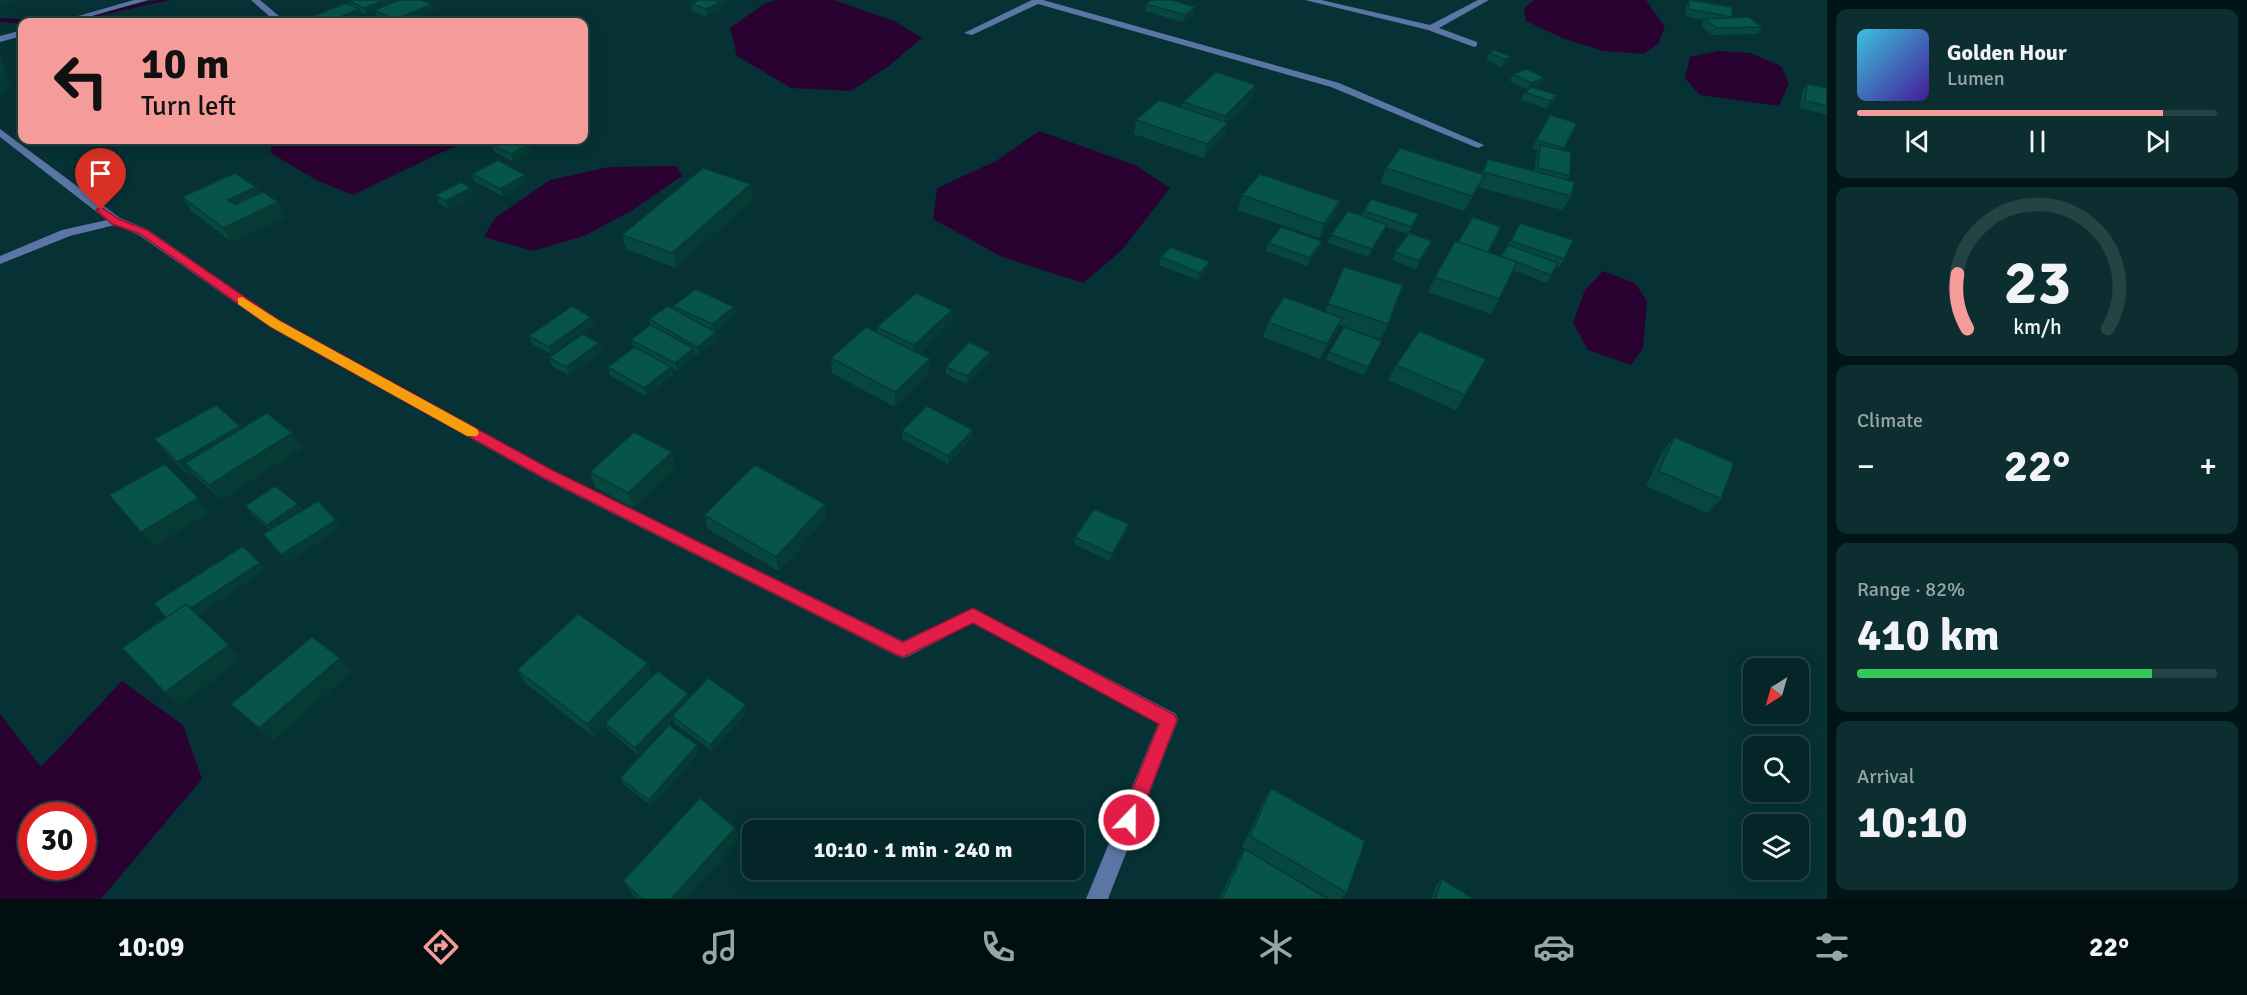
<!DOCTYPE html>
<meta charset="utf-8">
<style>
body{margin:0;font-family:Signika,sans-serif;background:#0d2e30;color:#f1f3f6;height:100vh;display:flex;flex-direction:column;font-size:22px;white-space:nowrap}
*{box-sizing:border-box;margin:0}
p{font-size:20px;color:#97a5a8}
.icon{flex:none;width:33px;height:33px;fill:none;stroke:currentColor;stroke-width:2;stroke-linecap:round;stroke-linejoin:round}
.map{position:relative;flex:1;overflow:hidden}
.sheet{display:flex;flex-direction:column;gap:9px;padding:9px;background:#021516;width:420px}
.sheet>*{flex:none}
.banner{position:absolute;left:18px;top:18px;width:570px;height:126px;border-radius:12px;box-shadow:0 3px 15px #0003,0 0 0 2px #254345;background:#f59b99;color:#111;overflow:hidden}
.needle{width:39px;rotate:217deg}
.buttons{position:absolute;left:1743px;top:658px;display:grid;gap:12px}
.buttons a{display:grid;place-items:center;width:66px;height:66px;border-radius:12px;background:#042628;box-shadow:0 3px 15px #0003,0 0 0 2px #254345;font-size:30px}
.speed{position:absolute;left:18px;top:802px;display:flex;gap:12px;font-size:30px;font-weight:700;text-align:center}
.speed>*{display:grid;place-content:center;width:78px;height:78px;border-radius:50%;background:#042628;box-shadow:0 3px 15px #0003,0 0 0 2px #254345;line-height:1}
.speed .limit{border:9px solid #d22;background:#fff;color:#111}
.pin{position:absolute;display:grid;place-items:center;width:51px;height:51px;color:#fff;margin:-62px -26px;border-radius:50% 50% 50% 0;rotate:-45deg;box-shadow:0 0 6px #0007}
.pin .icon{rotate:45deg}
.me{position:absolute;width:66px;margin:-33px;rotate:22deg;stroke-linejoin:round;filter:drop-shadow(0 0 4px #0008)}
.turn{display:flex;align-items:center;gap:21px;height:126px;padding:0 24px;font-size:27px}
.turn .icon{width:78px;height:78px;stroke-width:2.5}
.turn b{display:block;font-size:42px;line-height:51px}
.big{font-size:45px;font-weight:700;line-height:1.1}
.sheet .tile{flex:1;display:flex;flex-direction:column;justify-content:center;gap:9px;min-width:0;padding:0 21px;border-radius:12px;background:#0d2e30}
.sheet .dial{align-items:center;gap:0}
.dial svg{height:156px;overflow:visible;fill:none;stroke:#254345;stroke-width:7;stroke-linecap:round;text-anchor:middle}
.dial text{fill:#f1f3f6;stroke:none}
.song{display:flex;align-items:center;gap:18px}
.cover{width:72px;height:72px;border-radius:9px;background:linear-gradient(135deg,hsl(190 70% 55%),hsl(260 70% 35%))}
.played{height:6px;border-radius:3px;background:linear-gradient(90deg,#f59b99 85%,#254345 85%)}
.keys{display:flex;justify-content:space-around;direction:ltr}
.heat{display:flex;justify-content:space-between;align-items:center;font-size:33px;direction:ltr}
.charge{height:9px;border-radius:4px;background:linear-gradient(90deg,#34c759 82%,#254345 0)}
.trip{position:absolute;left:742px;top:820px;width:342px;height:60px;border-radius:12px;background:#042628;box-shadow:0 3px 15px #0003,0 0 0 2px #254345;font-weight:700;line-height:60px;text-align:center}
.menu{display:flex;height:96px;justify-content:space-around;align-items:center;background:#020f10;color:#97a5a8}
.menu .icon{width:42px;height:42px}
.menu .on{color:#f59b99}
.menu b{font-size:27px;color:#f1f3f6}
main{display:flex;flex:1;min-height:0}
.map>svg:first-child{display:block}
.water{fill:#2a0231;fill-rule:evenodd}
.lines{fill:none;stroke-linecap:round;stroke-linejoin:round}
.stream{fill:#2a0231;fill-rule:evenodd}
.minor{fill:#5b75a4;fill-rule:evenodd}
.wall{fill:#064840}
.shaded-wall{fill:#053b34}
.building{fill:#07544b;stroke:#053b34;stroke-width:1.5}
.route{fill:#e11d48;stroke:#92132f;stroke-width:1.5}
.slow{fill:#f59e0b}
</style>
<main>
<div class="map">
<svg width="1827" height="899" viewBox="0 0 1827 899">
<rect width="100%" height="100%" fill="#063235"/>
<path class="water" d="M776,0H834L894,21L922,38L890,65L851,91L791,88L737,56L730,28L764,4Z
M1534,0H1646L1665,27L1658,44L1644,54L1603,51L1565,39L1526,21L1524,8Z
M1718,51L1750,53L1781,66L1789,83L1779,106L1700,95L1685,78L1690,57Z
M1039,131L1135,165L1170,188L1122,250L1083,283L1002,257L933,219L937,188L996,161Z
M271,140H473L440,153L353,195L316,180L271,153Z
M676,166L682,176L631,211L584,236L533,251L484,237L495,218L550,180L609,167Z
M1603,271L1635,283L1647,301L1643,348L1631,365L1588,350L1573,323L1585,290Z
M122,681L183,725L202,779L101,899H0V714L41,767ZM32,816H82V867H32Z"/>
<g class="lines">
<path class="stream" d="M156,0H170L71,22H59Z
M0,18L31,20L35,22L22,24L0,22Z"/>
<path class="minor" d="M134,0H148L71,22H57Z
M251,0H260L286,22H276Z
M1032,0H1043L1339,83L1484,145L1479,148L1475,147L1331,87L1038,4L972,35L964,33Z
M1305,0H1321L1430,25L1478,0H1489L1439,28L1477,42V46L1474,47L1428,30Z
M22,30V36L0,42V36Z
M0,129L120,218L147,229L280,321L552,470L903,641L973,608L1176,714L1178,720L1108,899H1086L1158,724L973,623L909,656L903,658L897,656L542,478L270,327L139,235L115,225L70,236L0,264V256L62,230L107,220L0,137Z"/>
</g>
<path class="wall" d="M348,0L432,4L434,11L407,22H389L377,17L375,12L367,15L360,12L362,16L356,19L364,22H317L314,16L350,5Z
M699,0H730L721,5V9L707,16L692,11L691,4Z
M1689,0L1732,7V18L1762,27L1758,34L1713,35L1701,26L1704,20L1685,16L1686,6Z
M1146,4L1194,14L1183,22L1145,11Z
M1489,53L1511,57L1508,64L1502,67L1486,60Z
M1513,74L1545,78L1541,85L1535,88L1557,95L1553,102L1547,109L1521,100L1525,92L1528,90L1510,81Z
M1807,84L1827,88V115L1800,108L1802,91Z
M1256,85L1252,99L1228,123L1224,137L1204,158L1134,134L1136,120L1182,107L1183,102Z
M1550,115L1577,123L1563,150L1570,176L1567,180L1571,196L1562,210L1478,187L1464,211L1380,183L1386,168L1481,173L1488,159L1534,171L1537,153L1538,150L1532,148Z
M529,144L531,152L513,162L495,152L492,145Z
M472,174L528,182L503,196L475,182Z
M751,184L753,199L676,268L626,249L622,235Z
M256,187L260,194L286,217L232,242L191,211L182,197Z
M436,195L474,196L448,209L439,203Z
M1242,195L1340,201L1335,216L1319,238L1238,210Z
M1364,211L1419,214L1408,234L1386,227L1368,257L1328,243L1331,235L1361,216Z
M1520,223L1564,259L1559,267L1557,266L1547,283L1513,270L1499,299L1491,314L1428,292L1435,277L1488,252L1501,256Z
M1322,241L1319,249L1307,266L1266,251L1268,243Z
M1429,249L1416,269L1392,260L1395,252Z
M1161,257L1208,269L1198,280L1159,265Z
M1328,304L1388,324L1381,339L1339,325L1336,333L1320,359L1263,337L1268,322L1325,312Z
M673,306L734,307L736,314L715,332L717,340L698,354L695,353L696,356L677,371L671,368L673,375L646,396L610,375L608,367L634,348L631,340L651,326L649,319L674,309Z
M591,317L594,324L551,354L532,344L529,336Z
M952,324L920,354L929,374L895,407L832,373L831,358L877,333V327Z
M1382,341L1364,375L1326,360L1329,352Z
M599,343L602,351L569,375L552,366L549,358Z
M990,352L989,360L967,384L946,374V367Z
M1486,359L1456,410L1388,380L1396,365Z
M242,429L292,433L302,448L221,500L194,475L190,477L167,454L154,439Z
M902,431L972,438L948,464L902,439Z
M1674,437L1721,499L1707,513L1646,486L1662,452Z
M676,467L633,508L595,487L590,472Z
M298,504L302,510L341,528L287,562L263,534L270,530L251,514L245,506Z
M825,504L827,518L779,571L708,529L704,515Z
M1129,524L1127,532L1110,561L1074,544L1075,537Z
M340,658L351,672L273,740L231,704Z
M648,663L653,677L689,698L747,712L712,751L674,723L673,719L638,755L608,730L605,725L594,737L525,683L517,670Z
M699,752L652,806L624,785L620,778Z
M1271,788L1347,893L1341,899H1330L1250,852L1328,899H1219L1238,860L1245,849L1242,847L1264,800Z
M739,839L685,899H637L630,891L623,881Z
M1442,879L1474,899H1431L1436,885Z"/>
<path class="shaded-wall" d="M0,0H22L3,6L0,2Z
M385,0H405L374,10L375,12L367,15L364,8Z
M720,0H730L721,5V9L707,16L706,9L720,2Z
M432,4L434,11L407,22H395L394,20Z
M1195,7L1194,14L1183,22L1185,15Z
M359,9L362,16L347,22H328Z
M1511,57L1508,64L1502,67L1505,59Z
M0,58L2,60L11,88L0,91Z
M1545,78L1541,85L1528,90L1531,83Z
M1256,85L1252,99L1228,123L1224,137L1204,158L1207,144L1221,129L1225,116Z
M1557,95L1553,102L1547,109L1550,101Z
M529,144L531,152L513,162L511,154Z
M525,175L528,182L503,196L500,189Z
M751,184L753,199L676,268L672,253Z
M256,187L264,201L237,214L228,200Z
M471,188L474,196L448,209L445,201Z
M1340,201L1335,216L1319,238L1324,224Z
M278,202L286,217L232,242L223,228Z
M1387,225L1384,232L1368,257L1372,249Z
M1322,241L1319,249L1307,266L1310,258Z
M1432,241L1429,249L1416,269L1419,261Z
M1210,262L1208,269L1198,280L1200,273Z
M734,307L736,314L714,332L712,324Z
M952,310V324L914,360V345Z
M591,317L594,324L551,354L548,347Z
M1342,318L1336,333L1320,359L1327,344Z
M716,332L717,340L698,354L697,347Z
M599,343L602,351L569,375L566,367Z
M694,348L696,356L677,371L675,363Z
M990,352L989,360L967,384V376Z
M930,359L929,374L895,407V392Z
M671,367L673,375L646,396L644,388Z
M240,426L251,441L185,463L194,475L190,477L178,462Z
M973,430L972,438L948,464V456Z
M292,433L302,448L221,500L209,485Z
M672,452L676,467L633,508L628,493Z
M198,498L210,512L155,546L141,532Z
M298,504L303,511L273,532L267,525Z
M825,504L827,518L779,571L776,557Z
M336,520L341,528L287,562L281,555Z
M1129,524L1127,532L1110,561L1112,554Z
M260,563L266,570L177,630L169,622Z
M229,645L242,659L180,705L165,692Z
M340,658L351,672L273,740L259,728Z
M648,663L653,677L594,737L587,724Z
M688,694L690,701L672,716L673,719L638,755L635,748Z
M746,705L747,712L712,751L710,745Z
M697,745L699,752L652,806L649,800Z
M735,828L739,839L685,899H671Z"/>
<path class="building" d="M348,0H385L364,8Z
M399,0H422L432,4L394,20L374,10Z
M699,0H714L720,2L706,9L691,4Z
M1151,0H1172L1195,7L1185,15L1146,4Z
M1689,0L1732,7V17L1689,9Z
M346,3L359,9L328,22L314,16Z
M350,16L364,22H334Z
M1749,17L1762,27L1717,28L1705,19Z
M1495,50L1511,57L1505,59L1489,53Z
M1527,69L1545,78L1531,83L1513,74Z
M1216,72L1256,85L1225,116L1183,102Z
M1807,84L1827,88V106L1805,101Z
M1532,87L1557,95L1550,101L1525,92Z
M1159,100L1228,123L1207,144L1136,120Z
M1550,115L1577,123L1564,148L1536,140Z
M502,140H520L529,144L511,154L492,145Z
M1540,145L1571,152L1570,176L1538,168Z
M1400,148L1485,175L1472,196L1386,168Z
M1488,159L1575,182L1571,196L1483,172Z
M498,160L525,175L500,189L472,174Z
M703,168L751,184L672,253L622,235Z
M235,173L256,187L228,200L235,205L263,192L278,202L223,228L182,197Z
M1260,174L1340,201L1324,224L1242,195Z
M461,182L471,188L445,201L436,195Z
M1371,199L1419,214L1411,227L1364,211Z
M1348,211L1387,225L1372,249L1331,235Z
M1473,217L1501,227L1488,252L1458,242Z
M1520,223L1573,240L1564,259L1511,241Z
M1281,227L1322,241L1310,258L1268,243Z
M1409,233L1432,241L1419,261L1395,252Z
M1455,241L1517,262L1499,299L1435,277Z
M1508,245L1558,263L1551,275L1501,256Z
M1170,247L1210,262L1200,273L1161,257Z
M1344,267L1403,285L1388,324L1328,304Z
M696,289L734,307L712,324L673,306Z
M916,293L952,310L914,345L877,327Z
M1284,297L1342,318L1327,344L1268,322Z
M572,306L591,317L548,347L529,336Z
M668,306L716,332L697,347L649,319Z
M650,325L694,348L675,363L631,340Z
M866,327L930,359L895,392L831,358Z
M1344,327L1382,341L1368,367L1329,352Z
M1419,331L1486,359L1465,395L1396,365Z
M583,334L599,343L566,367L549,358Z
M969,342L990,352L967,376L946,367Z
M635,347L671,367L644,388L608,367Z
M216,405L240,426L178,462L154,439Z
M927,406L973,430L948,456L902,431Z
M267,413L292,433L209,485L185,463Z
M634,432L672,452L628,493L590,472Z
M1674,437L1734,463L1721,499L1659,471Z
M165,464L198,498L141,532L109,495Z
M755,465L825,504L776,557L704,515Z
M275,486L298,504L267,525L245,506Z
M318,501L336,520L281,555L263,534Z
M1094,509L1129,524L1112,554L1075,537Z
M243,546L260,563L191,608L186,604L166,618L154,603Z
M186,604L229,645L165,692L122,648Z
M578,614L648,663L587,724L517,670Z
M312,637L340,658L259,728L231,704Z
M658,671L688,694L635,748L605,723Z
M708,678L746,705L710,745L672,716Z
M669,725L697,745L649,800L620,778Z
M1271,788L1365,841L1347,893L1250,836Z
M700,798L735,828L671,899H642L623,881Z
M1245,849L1328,899H1222Z
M1442,879L1474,899H1435Z"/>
<path class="route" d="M101,207L119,219L147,230L280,321L552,470L903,642L973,608L1175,715L1177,720L1136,826L1129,829L1123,826L1120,820L1159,724L973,623L908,655L903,657L897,655L542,477L271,327L140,234L112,224L96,210Z"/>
<path class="slow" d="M242,297L280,321L477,429L479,433L477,436H467L271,327L238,304V298Z"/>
</svg>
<div class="buttons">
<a><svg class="needle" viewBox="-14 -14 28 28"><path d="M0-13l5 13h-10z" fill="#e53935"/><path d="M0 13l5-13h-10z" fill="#97a5a8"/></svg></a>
<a><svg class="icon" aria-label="search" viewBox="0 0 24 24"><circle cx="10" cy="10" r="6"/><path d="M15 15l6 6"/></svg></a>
<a><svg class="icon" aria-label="layers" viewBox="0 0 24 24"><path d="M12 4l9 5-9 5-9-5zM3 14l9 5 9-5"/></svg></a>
</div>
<div class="speed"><div class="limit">30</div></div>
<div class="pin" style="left:101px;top:210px;background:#d93025"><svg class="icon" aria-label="arrive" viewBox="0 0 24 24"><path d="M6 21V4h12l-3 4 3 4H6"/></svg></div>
<svg class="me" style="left:1129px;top:820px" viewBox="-20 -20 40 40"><circle r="17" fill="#e11d48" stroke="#fff" stroke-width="3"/><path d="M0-11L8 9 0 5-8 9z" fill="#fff"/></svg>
<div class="trip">10:10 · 1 min · 240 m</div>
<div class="banner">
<div class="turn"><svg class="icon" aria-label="left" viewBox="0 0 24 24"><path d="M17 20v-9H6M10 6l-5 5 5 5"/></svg><div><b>10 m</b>Turn left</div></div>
</div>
</div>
<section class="sheet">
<div class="tile">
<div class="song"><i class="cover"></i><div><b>Golden Hour</b><p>Lumen</p></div></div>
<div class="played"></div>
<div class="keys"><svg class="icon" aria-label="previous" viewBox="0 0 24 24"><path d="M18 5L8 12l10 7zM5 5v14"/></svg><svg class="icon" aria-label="pause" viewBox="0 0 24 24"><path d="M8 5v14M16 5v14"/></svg><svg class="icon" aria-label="next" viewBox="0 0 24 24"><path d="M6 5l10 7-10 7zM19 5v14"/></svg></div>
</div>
<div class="tile dial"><svg viewBox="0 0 100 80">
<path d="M14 69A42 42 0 1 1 86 69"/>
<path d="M14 69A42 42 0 0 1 9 41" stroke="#f59b99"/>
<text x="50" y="56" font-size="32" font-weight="700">23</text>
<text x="50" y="72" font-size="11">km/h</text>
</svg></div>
<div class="tile"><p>Climate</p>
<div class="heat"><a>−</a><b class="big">22°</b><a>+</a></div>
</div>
<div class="tile"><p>Range · 82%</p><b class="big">410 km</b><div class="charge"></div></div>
<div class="tile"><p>Arrival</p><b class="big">10:10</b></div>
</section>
</main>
<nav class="menu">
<b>10:09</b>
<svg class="icon on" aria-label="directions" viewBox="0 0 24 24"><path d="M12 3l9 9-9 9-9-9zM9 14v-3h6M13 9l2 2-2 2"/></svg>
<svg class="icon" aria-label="music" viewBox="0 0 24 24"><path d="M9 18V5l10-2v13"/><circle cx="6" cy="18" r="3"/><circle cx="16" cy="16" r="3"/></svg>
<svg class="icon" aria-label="phone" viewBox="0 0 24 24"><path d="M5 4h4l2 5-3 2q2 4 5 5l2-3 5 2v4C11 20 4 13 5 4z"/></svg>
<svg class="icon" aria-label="climate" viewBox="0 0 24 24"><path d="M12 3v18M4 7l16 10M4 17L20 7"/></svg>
<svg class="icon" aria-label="car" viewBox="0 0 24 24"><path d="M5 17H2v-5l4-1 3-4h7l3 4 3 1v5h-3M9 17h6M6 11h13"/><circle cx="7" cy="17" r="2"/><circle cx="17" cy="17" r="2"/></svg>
<svg class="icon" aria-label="filters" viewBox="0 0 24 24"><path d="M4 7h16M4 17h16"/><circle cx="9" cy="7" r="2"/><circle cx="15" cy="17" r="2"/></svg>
<b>22°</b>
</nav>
